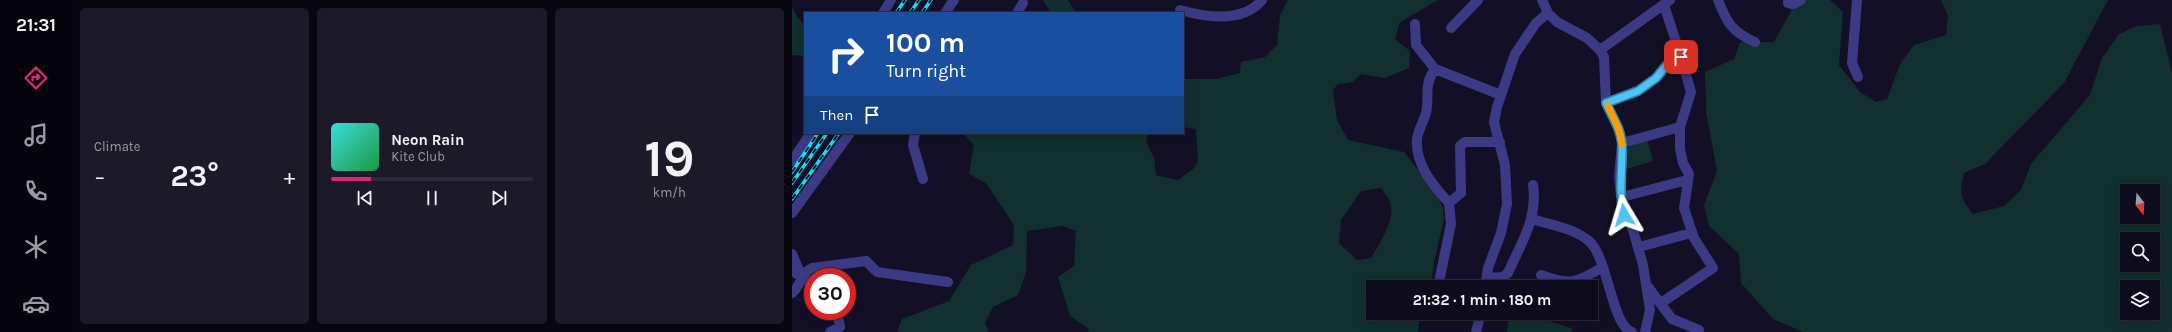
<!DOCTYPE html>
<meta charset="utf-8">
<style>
body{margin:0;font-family:Karla,sans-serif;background:#1c1929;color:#f1f3f6;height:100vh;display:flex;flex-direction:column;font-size:15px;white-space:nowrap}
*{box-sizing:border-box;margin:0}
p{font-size:13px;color:#9b9ba3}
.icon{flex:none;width:22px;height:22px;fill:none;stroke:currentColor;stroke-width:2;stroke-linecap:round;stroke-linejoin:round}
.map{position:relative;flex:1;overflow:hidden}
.sheet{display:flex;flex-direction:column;gap:8px;padding:8px;background:#08060f;width:720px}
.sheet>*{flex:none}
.top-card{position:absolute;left:12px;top:12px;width:380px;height:122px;border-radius:0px;box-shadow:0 2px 10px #0003,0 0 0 1px #2e2b3b;background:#1a4fa0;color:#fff;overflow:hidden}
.needle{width:26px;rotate:163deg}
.buttons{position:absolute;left:1328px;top:184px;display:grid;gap:8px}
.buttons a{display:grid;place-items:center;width:40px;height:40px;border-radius:0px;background:#0e0b1c;box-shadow:0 2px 10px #0003,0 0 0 1px #2e2b3b;font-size:20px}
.speed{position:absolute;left:12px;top:268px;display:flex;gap:8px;font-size:20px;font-weight:700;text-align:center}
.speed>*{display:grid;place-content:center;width:52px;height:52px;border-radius:50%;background:#0e0b1c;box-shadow:0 2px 10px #0003,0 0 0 1px #2e2b3b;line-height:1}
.speed .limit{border:6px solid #d22;background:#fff;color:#111}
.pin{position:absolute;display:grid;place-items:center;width:34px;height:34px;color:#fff;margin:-17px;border-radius:8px;box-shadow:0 2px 6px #0006}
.me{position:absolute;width:44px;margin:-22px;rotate:353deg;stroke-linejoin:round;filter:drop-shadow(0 0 3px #0008)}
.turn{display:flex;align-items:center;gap:14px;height:84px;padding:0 16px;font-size:18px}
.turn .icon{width:52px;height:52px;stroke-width:2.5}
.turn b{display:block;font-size:28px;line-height:34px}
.then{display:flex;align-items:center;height:38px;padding:0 16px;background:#0003;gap:8px;font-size:15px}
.big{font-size:30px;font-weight:700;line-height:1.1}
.sheet .tile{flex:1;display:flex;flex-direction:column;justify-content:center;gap:6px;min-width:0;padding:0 14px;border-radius:6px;background:#1c1929}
.sheet .dial{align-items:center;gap:0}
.dial b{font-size:52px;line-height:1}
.song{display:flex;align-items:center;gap:12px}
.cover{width:48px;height:48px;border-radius:6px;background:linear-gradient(135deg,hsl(180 70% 55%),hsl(140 70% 35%))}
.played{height:4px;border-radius:2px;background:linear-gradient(90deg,#db2777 20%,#2e2b3b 20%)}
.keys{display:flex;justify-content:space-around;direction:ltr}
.heat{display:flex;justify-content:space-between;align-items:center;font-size:22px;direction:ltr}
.sheet .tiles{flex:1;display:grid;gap:8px;grid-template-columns:repeat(3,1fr)}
.trip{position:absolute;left:574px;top:280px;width:232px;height:40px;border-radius:0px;background:#0e0b1c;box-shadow:0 2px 10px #0003,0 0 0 1px #2e2b3b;font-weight:700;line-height:40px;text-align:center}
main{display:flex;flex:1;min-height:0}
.dock{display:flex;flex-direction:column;width:72px;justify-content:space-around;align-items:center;background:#06040b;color:#9b9ba3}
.dock .icon{width:28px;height:28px}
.dock .current{color:#db2777}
.dock b{font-size:18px;color:#f1f3f6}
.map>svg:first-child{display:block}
.green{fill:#12302f;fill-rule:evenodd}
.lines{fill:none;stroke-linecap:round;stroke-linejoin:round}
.stream{stroke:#0a1f44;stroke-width:2}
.minor{stroke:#3d3a85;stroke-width:10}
.rail-casing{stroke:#00e5ff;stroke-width:3.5}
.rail{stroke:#130f26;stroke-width:2;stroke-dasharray:6;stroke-linecap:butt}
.route-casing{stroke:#337fa1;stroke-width:10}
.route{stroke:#4fc3f7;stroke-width:7}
.slow{stroke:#f59e0b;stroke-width:7}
</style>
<main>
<nav class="dock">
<b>21:31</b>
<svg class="icon current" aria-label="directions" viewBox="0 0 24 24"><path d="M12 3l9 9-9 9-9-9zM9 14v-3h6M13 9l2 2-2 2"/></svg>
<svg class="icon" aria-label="music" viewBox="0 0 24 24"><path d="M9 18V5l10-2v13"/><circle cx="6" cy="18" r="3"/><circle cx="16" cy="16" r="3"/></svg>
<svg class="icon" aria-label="phone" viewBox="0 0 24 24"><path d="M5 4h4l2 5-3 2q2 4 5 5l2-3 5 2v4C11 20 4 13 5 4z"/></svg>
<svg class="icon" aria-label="climate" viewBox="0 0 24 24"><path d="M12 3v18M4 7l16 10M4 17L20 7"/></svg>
<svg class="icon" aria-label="car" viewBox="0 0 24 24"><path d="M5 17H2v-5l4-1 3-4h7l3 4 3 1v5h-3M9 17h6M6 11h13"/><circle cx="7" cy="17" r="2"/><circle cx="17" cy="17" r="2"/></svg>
</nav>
<section class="sheet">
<div class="tiles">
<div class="tile"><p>Climate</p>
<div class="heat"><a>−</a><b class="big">23°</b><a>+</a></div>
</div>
<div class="tile">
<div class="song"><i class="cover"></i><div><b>Neon Rain</b><p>Kite Club</p></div></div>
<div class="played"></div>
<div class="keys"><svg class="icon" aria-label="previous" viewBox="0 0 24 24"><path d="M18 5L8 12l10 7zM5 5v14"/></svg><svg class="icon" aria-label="pause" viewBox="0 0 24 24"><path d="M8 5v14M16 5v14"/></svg><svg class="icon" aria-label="next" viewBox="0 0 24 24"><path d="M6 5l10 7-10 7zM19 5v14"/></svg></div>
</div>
<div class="tile dial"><b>19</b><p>km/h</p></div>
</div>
</section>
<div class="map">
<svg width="1380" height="332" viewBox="0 0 1380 332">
<rect width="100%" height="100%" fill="#130f26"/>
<path class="green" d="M251,0H276L284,13H259Z
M496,0H646L608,22L603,39L618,51L617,68L593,78L569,74L561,82L546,84L541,90L545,120L556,140L612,152L642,190L651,208L652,219L642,262L639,287H581V313H628L626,332H296L297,329L278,316L266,277L282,266L284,231L271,226L235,231L234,272L226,295L201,307L193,323L197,332H105L110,319L157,301L179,265L221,245L222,226L214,213L194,183L177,174L182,145L171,133H356L354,142L362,158L364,175L386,180L401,169L406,162L404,129L391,127V79H424L448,73L449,62L473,57L485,45L488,15ZM589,188C592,192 596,197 598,201C604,220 588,243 579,258L565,260L547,243L549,220L569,191Z
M998,0H1038L1051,12L1047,65L1068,92L1084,102L1095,99L1108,64L1122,45L1154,35L1156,16L1149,0H1316L1272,83L1193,164L1172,173C1167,194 1168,197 1181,214L1212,206L1229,190L1239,164L1298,95L1310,58L1327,34L1345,26L1368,24L1380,72V332H1011L981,319L949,283L947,254L917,226L912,205L925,171L914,111L913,72L942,59L948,42H982L999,11ZM1335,191H1361V217H1335ZM1335,239H1361V265H1335ZM1335,287H1361V313H1335Z
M0,7L5,17L13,26V56L0,55Z
M855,139L861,161L831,170C832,147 834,146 855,139Z
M717,313H732L779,328L781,332H715Z"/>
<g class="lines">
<path class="stream" d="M1,295L8,301"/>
<path class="minor" d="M750,0L756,13L765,22L795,38L808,50L812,57L814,103L827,130L830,143L827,177L830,206L841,230L851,265L858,310L853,332
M926,0C935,23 940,32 963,42
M996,0V3L1001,4L1009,0
M1065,0L1060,63L1066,77
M388,10C413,17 451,23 470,0
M91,13L99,0
M153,13L162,0
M225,13L231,3
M623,24L624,45L643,69L709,95
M659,28L686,0
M808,50L878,0
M643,69C631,86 638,94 634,113C632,121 626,130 625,139C623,165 641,185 657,203
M814,103L846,91L864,78L874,65L889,57L872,5
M123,133L121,145L131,179
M830,143L888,127
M0,161L19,133
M830,197L895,180
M0,213L58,133
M740,219C759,225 783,228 798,242C816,259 820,326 840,332
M847,247L899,233
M0,254L10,277
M0,271L21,283
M749,275C780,286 783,283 811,267
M695,278L711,277L716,273C729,243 746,219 741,185
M854,284L880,319L907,330
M646,287L659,224L657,203L669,193L668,146L673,142H708
M693,287L696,268L709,233L715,204L713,165L702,122L705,107L723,54L744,23L756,13
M0,293C10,285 8,273 20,268L74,261L85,272L156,282
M869,303L921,268L902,238L892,208L897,174L891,163L888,149V127L899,92L889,57
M38,332L48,327L45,311
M684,332L689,313"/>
<defs>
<path id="rail" d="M104,13L113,0
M118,13L127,0
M130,13L139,0
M0,172L26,133
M0,183L35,133
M0,199L47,133"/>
</defs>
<use href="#rail" class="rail-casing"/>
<use href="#rail" class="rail"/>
</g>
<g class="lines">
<defs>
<path id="route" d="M832,215C826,191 831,168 830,144C829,129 820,116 814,103L846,91L864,78L874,66L889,57"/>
</defs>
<use href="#route" class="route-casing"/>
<use href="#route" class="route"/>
<path class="slow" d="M816,106L827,130L830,144"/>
</g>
</svg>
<div class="buttons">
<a><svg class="needle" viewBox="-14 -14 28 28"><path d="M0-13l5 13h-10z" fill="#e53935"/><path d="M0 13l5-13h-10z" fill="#9b9ba3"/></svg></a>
<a><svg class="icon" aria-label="search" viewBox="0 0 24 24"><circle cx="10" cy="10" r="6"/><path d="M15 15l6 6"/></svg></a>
<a><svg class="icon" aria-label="layers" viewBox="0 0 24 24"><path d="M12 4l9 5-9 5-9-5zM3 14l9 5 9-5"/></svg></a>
</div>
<div class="speed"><div class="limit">30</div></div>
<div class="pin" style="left:889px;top:57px;background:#d93025"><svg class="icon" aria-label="arrive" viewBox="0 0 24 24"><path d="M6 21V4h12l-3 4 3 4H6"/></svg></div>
<svg class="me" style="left:832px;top:215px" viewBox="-20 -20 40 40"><path d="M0-17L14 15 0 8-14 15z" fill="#4fc3f7" stroke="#fff" stroke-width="4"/></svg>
<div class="trip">21:32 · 1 min · 180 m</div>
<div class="top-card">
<div class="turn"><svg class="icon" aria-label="right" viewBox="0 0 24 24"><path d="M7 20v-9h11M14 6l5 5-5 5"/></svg><div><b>100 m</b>Turn right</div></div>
<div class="then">Then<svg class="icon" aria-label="arrive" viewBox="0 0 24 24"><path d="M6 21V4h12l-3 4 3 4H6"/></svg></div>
</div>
</div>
</main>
